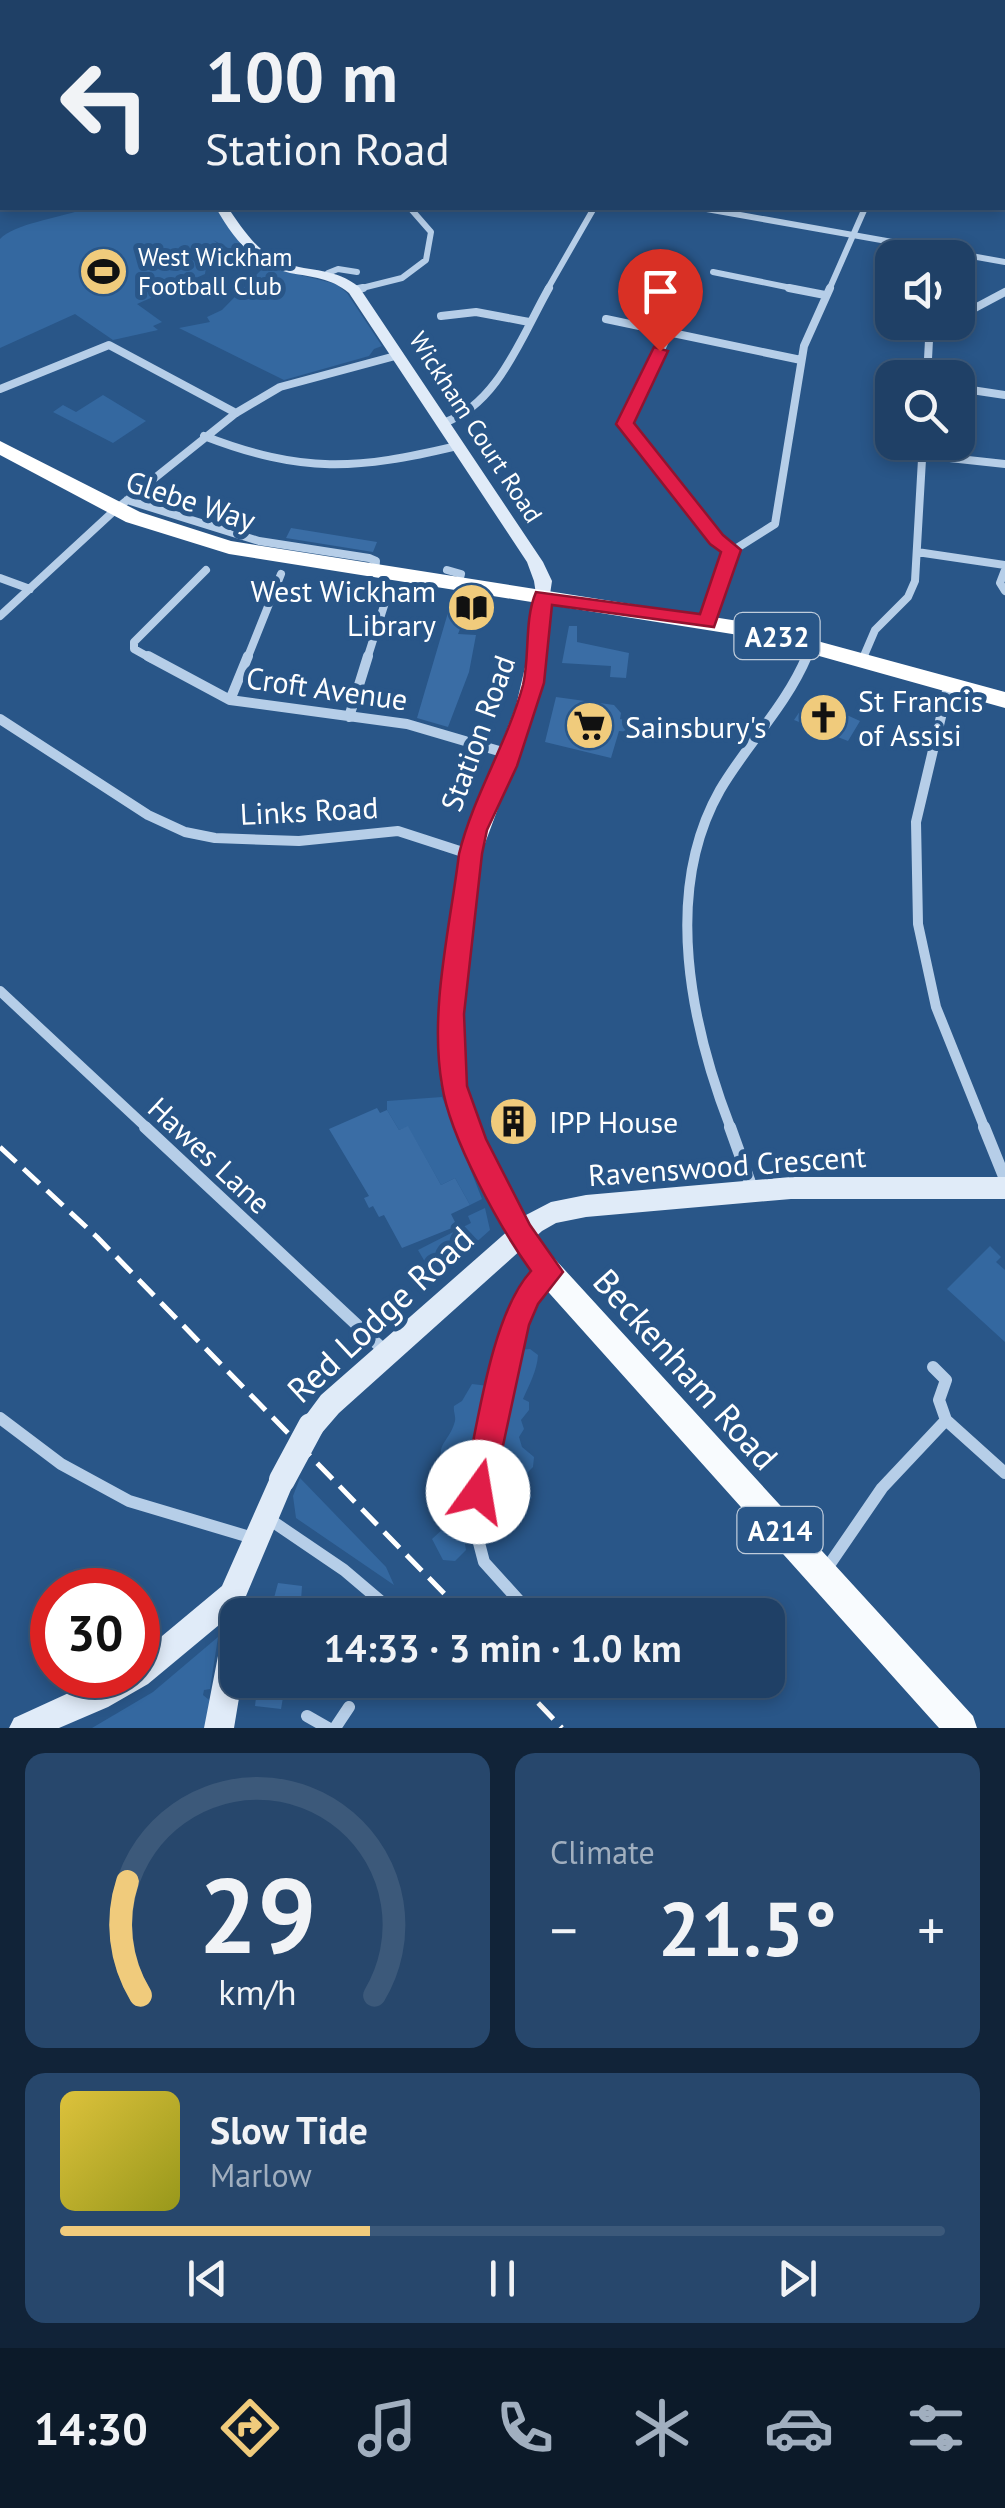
<!DOCTYPE html>
<meta charset="utf-8">
<style>
body{margin:0;font-family:"PT Sans",sans-serif;background:#27476c;color:#f1f3f6;height:100vh;display:flex;flex-direction:column;font-size:38px;white-space:nowrap}
*{box-sizing:border-box;margin:0}
p{font-size:32px;color:#a1afbf}
.icon{flex:none;width:55px;height:55px;fill:none;stroke:currentColor;stroke-width:2;stroke-linecap:round;stroke-linejoin:round}
.map{position:relative;height:1728px;overflow:hidden}
.sheet{display:flex;flex-direction:column;gap:25px;padding:25px;background:#112338;flex:1}
.sheet>*{flex:none}
.banner{position:absolute;left:0px;top:0px;width:1005px;height:210px;box-shadow:0 5px 15px #0003,0 0 0 2px #3c597a;background:#1f4066;color:#f1f3f6;overflow:hidden}
.buttons{position:absolute;left:875px;top:240px;display:grid;gap:20px}
.buttons a{display:grid;place-items:center;width:100px;height:100px;border-radius:20px;background:#1f4066;box-shadow:0 5px 15px #0003,0 0 0 2px #3c597a;font-size:50px}
.speed{position:absolute;left:30px;top:1568px;display:flex;gap:20px;font-size:50px;font-weight:700;text-align:center}
.speed>*{display:grid;place-content:center;width:130px;height:130px;border-radius:50%;background:#1f4066;box-shadow:0 5px 15px #0003,0 0 0 2px #3c597a;line-height:1}
.speed .limit{border:15px solid #d22;background:#fff;color:#111}
.pin{position:absolute;display:grid;place-items:center;width:85px;height:85px;color:#fff;margin:-102px -42px;border-radius:50% 50% 50% 0;rotate:-45deg;box-shadow:0 0 10px #0007}
.pin .icon{rotate:45deg}
.me{position:absolute;width:110px;margin:-55px;rotate:13deg;stroke-linejoin:round;filter:drop-shadow(0 0 8px #0008)}
.turn{display:flex;align-items:center;gap:35px;height:210px;padding:0 40px;font-size:45px}
.turn .icon{width:130px;height:130px;stroke-width:2.5}
.turn b{display:block;font-size:70px;line-height:85px}
.big{font-size:75px;font-weight:700;line-height:1.1}
.sheet .card{flex:1;display:flex;flex-direction:column;justify-content:center;gap:15px;min-width:0;padding:0 35px;border-radius:20px;background:#27476c}
.sheet .dial{align-items:center;gap:0}
.dial svg{height:260px;overflow:visible;fill:none;stroke:#3c597a;stroke-width:7;stroke-linecap:round;text-anchor:middle}
.dial text{fill:#f1f3f6;stroke:none}
.song{display:flex;align-items:center;gap:30px}
.cover{width:120px;height:120px;border-radius:15px;background:linear-gradient(135deg,hsl(50 70% 55%),hsl(60 70% 35%))}
.played{height:10px;border-radius:5px;background:linear-gradient(90deg,#f0cb7c 35%,#3c597a 35%)}
.keys{display:flex;justify-content:space-around;direction:ltr}
.heat{display:flex;justify-content:space-between;align-items:center;font-size:55px;direction:ltr}
.sheet .tiles{flex:1;display:grid;gap:25px;grid-template-columns:1fr 1fr}
.card:last-child{grid-column:span 2}
.trip{position:absolute;left:220px;top:1598px;width:565px;height:100px;border-radius:20px;background:#1f4066;box-shadow:0 5px 15px #0003,0 0 0 2px #3c597a;font-weight:700;line-height:100px;text-align:center}
.tab-bar{display:flex;height:160px;justify-content:space-around;align-items:center;background:#0c1a29;color:#a1afbf}
.tab-bar .icon{width:70px;height:70px}
.tab-bar .active{color:#f0cb7c}
.tab-bar b{font-size:45px;color:#f1f3f6}
.map>svg:first-child{display:block}
.green{fill:#3468a0}
.building{fill:#3a6da5}
.lines{fill:none;stroke-linecap:round;stroke-linejoin:round}
.street-far3{stroke:#b6cee8;stroke-width:6}
.street-far2{stroke:#b6cee8;stroke-width:8}
.street-far1{stroke:#b6cee8;stroke-width:10}
.street{stroke:#b6cee8;stroke-width:12}
.secondary{fill:#e0ebf8;fill-rule:evenodd}
.primary{fill:#f8fbfe;fill-rule:evenodd}
.highway{fill:#fff;fill-rule:evenodd}
.rail{stroke:#fff;stroke-width:5;stroke-dasharray:22 10;stroke-linecap:butt}
.secondary-bridge{stroke:#e0ebf8;stroke-width:26}
.route{fill:#e11d48;stroke:#92132f;stroke-width:2.5}
.labels{text-anchor:middle;dominant-baseline:central;stroke-width:10;stroke-linejoin:round;paint-order:stroke}
.far-poi-label{font-size:25px;fill:#fff;stroke:#295688;text-anchor:start}
.far-street-label{font-size:25px;fill:#fff;stroke:#295688}
.shield{fill:#295688;stroke:#bfccdb;stroke-width:2.5}
.shield-label{font-size:28px;font-weight:bold;fill:#fff}
.street-label{font-size:30px;fill:#fff;stroke:#295688}
.poi-label{font-size:30px;fill:#fff;stroke:#295688;text-anchor:start}
.near-street-label{font-size:35px;fill:#fff;stroke:#295688}
</style>
<div class="map">
<svg width="1005" height="1728" viewBox="0 0 1005 1728">
<rect width="100%" height="100%" fill="#295688"/>
<path class="green" d="M93,0H797L82,2Z
M79,208H219L254,255L265,264L256,263L213,240L228,251L217,256L197,246L215,257L204,263L186,250L175,251L206,267L205,274L137,304L162,322L153,326L158,330L113,340L75,314L0,348V239C14,224 58,218 81,210Z
M265,266L336,284L347,293L382,346L374,349L369,356L284,380L179,328L210,322L207,317L222,310Z
M103,395L146,421L113,443L53,412L63,405L76,412Z
M442,1097L482,1199L470,1205L455,1178L441,1185L408,1127L399,1130L387,1110V1101Z
M485,1208L490,1230L435,1279L418,1250L471,1223L468,1216Z
M990,1246L1001,1257L996,1262L1005,1270V1342L947,1289Z
M530,1349L538,1355C537,1371 529,1385 523,1399L529,1402V1410L521,1420L524,1429L519,1437L522,1447L534,1457L533,1467L522,1478L532,1498L505,1516L489,1492H467L462,1528L466,1550L455,1561L443,1560L432,1539L458,1515L450,1477L454,1473C428,1445 448,1447 455,1421C456,1416 453,1411 454,1406L462,1401L472,1384L506,1388L518,1350Z
M300,1478L386,1567L394,1585L296,1518L293,1496Z
M218,1637L210,1689L204,1690L203,1695L214,1704L209,1728H92L153,1692Z"/>
<path class="building" d="M291,528L377,542L373,552L286,538Z
M452,599L494,604L490,615L467,611L458,634L476,635L469,672L448,727L417,718Z
M569,626H577V642L629,653L626,678L610,677L611,666L562,663Z
M556,697L614,705L621,713L620,719L632,721L629,732L619,731L611,758L545,742Z
M809,698L860,721L848,741L794,720Z
M521,1102L536,1129L508,1141L492,1112Z
M377,1108L380,1113L387,1110L399,1130L408,1126L441,1185L455,1178L470,1205L451,1214L457,1226L402,1248L384,1215L379,1217L373,1206L369,1208L364,1198L369,1196L329,1129Z
M278,1583L302,1586L300,1615L270,1613Z
M286,1680L281,1709L255,1706L258,1681Z"/>
<g class="lines">
<path class="street-far3" d="M869,0L873,2
M812,2L821,0
M701,208L1005,262
M713,272L801,290
M328,273L338,269L357,272
M354,290L402,278L426,260L431,232L410,208
M547,290L594,208
M829,290L865,208"/>
<path class="street-far2" d="M789,288L825,295
M354,290L363,288
M441,316L476,312L529,322
M958,317L1005,292
M606,319L801,360
M669,332L626,427L731,551
M927,378L929,340L949,322
M958,388L1005,395
M0,389L109,345L236,413
M443,423C498,405 522,335 549,288
M204,436C303,474 356,470 457,446
M922,455L1005,464
M127,500L259,541L369,558L376,561L375,572
M917,552L1005,565
M447,570L461,574L458,584
M1005,570L1000,583L1005,591
M0,578L30,589
M0,616L116,509L236,413L280,387L399,355
M707,622L729,553L775,524L804,346L830,288
M863,658L875,630L908,597L915,581L923,442
M152,659L134,649V642L206,570
M247,659L281,574
M367,659L389,590
M806,659L812,644"/>
<path class="street-far1" d="M148,656L230,700L407,724L509,754
M949,683L916,822L918,924L936,1007L985,1129
M230,700L248,656
M349,717L368,656
M0,719L148,815L185,832L215,838L299,841L398,831L469,854
M0,991L148,1129
M731,1129C691,1026 662,892 720,790C747,744 786,706 807,656"/>
<path class="street" d="M145,1127L387,1353
M730,1127L753,1191
M984,1127L1005,1179
M933,1367L946,1380L939,1400L946,1420
M0,1418L61,1464L129,1501L253,1538
M266,1517L344,1570L397,1615
M825,1571L882,1488L946,1420L1005,1473
M532,1615L484,1562L473,1520L515,1325L529,1295L548,1273
M307,1716L328,1728
M335,1728L349,1707"/>
<path class="secondary" d="M0,94L2,95V106L0,105Z
M216,208H228C243,229 258,254 284,263C311,272 336,268 359,287L543,562L552,581L549,601H537L534,581L527,562L349,293C331,278 313,277 290,273C254,265 233,238 216,208Z
M791,1177H1005V1199H791L586,1217L556,1223L542,1231L339,1413L320,1435L311,1439L302,1435L298,1426L321,1395L526,1215L551,1202L586,1195Z
M282,1467L291,1471L295,1480L246,1596L251,1615H238V1680H242L234,1728H204L225,1620L148,1684L108,1707L59,1728H9L14,1718L108,1675H138V1656L222,1586L273,1471Z"/>
<path class="primary" d="M2,9V17L0,18V10Z
M543,591L553,597L546,663L536,706L481,854L463,1023L467,1085L486,1139L530,1225L553,1257L973,1716L977,1728H939L533,1275L512,1243L461,1142L441,1085L439,1023L459,854L516,706L526,663L533,597Z"/>
<path class="highway" d="M0,441L140,512L231,541L751,623L1005,692V708L751,637L229,554L126,522L0,455Z"/>
<path class="rail" d="M0,1147L97,1237L465,1615
M516,1680L562,1728"/>
<path class="secondary-bridge" d="M282,1480L311,1426"/>
</g>
<path class="route" d="M654,347L668,351L634,423L723,535L741,550L714,627L552,605L544,683L517,766L487,830L482,854L464,1014L467,1086L486,1139L530,1225L563,1272L538,1304L529,1325L493,1492L489,1503L478,1507L468,1503L463,1492C477,1431 490,1316 531,1271C500,1228 450,1138 442,1085C429,1011 450,928 459,854C473,796 507,744 523,685C530,656 524,620 536,592L700,614L721,552L710,544L616,424Z"/>
<defs>
<symbol id="stadium-disc" viewBox="-11 -11 22 22"><circle r="9.5" fill="#f0cb7c" stroke="#295688"/><path d="M0-5a6.5 5 0 1 0 0 10a6.5 5 0 1 0 0-10ZM-3.5-1.8h7v3.6h-7Z" fill="#111"/></symbol>
<symbol id="library-disc" viewBox="-11 -11 22 22"><circle r="9.5" fill="#f0cb7c" stroke="#295688"/><path d="M-6-4Q-3-5.5-.7-3.5V5Q-3 3-6 4ZM6-4Q3-5.5 .7-3.5V5Q3 3 6 4Z" fill="#111"/></symbol>
<symbol id="church-disc" viewBox="-11 -11 22 22"><circle r="9.5" fill="#f0cb7c" stroke="#295688"/><path d="M-1.2-6h2.4v3.5h3.3v2.4h-3.3V6h-2.4V-.1h-3.3v-2.4h3.3Z" fill="#111"/></symbol>
<symbol id="supermarket-disc" viewBox="-11 -11 22 22"><circle r="9.5" fill="#f0cb7c" stroke="#295688"/><path d="M-6-5.5h2.5l.6 2H6L4.5 2H-2.5L-4.4-4H-6ZM-1.5 3.2a1.3 1.3 0 1 0 .1 0ZM3 3.2a1.3 1.3 0 1 0 .1 0Z" fill="#111"/></symbol>
<symbol id="building-disc" viewBox="-11 -11 22 22"><circle r="9.5" fill="#f0cb7c" stroke="#295688"/><path d="M-4-6H4V6H1V3H-1V6H-4ZM-2.5-4.3h1.7v1.8h-1.7ZM.8-4.3h1.7v1.8H.8ZM-2.5-1h1.7V.8h-1.7ZM.8-1h1.7V.8H.8Z" fill="#111"/></symbol>
</defs>
<g fill-rule="evenodd">
<use href="#stadium-disc" x="76" y="244" width="55" height="55"/>
<use href="#library-disc" x="444" y="580" width="55" height="55"/>
<use href="#church-disc" x="796" y="690" width="55" height="55"/>
<use href="#supermarket-disc" x="562" y="698" width="55" height="55"/>
<use href="#building-disc" x="486" y="1094" width="55" height="55"/>
</g>
<g class="labels">
<g class="far-poi-label">
<text x="138" y="257">West Wickham<tspan x="138" dy="29">Football Club</tspan></text>
</g>
<g class="far-street-label">
<text transform="translate(476 427) rotate(57)">Wickham Court Road</text>
</g>
<g class="shield">
<rect x="734.5" y="613" width="85" height="46" rx="8"/>
<rect x="737.5" y="1507" width="85" height="46" rx="8"/>
</g>
<g class="shield-label">
<text x="777" y="636">A232</text>
<text x="780" y="1530">A214</text>
</g>
<g class="street-label">
<text transform="translate(191 500) rotate(18)">Glebe Way</text>
<text transform="translate(327 688) rotate(8)">Croft Avenue</text>
<text transform="translate(477 733) rotate(-70)">Station Road</text>
<text transform="translate(309 810) rotate(-3)">Links Road</text>
<text transform="translate(210 1155) rotate(43)">Hawes Lane</text>
<text transform="translate(727 1165) rotate(-4)">Ravenswood Crescent</text>
</g>
<g class="poi-label">
<text x="436" y="590" text-anchor="end">West Wickham<tspan x="436" dy="34">Library</tspan></text>
<text x="858" y="700">St Francis<tspan x="858" dy="34">of Assisi</tspan></text>
<text x="625" y="726">Sainsbury's</text>
<text x="549" y="1121">IPP House</text>
</g>
<g class="near-street-label">
<text transform="translate(380 1314) rotate(-43)">Red Lodge Road</text>
<text transform="translate(686 1369) rotate(48)">Beckenham Road</text>
</g>
</g>
</svg>
<div class="buttons">
<a><svg class="icon" aria-label="sound" viewBox="0 0 24 24"><path d="M4 9h4l5-4v14l-5-4H4zM17 9q2 3 0 6"/></svg></a>
<a><svg class="icon" aria-label="search" viewBox="0 0 24 24"><circle cx="10" cy="10" r="6"/><path d="M15 15l6 6"/></svg></a>
</div>
<div class="speed"><div class="limit">30</div></div>
<div class="pin" style="left:660px;top:351px;background:#d93025"><svg class="icon" aria-label="arrive" viewBox="0 0 24 24"><path d="M6 21V4h12l-3 4 3 4H6"/></svg></div>
<svg class="me" style="left:478px;top:1492px" viewBox="-20 -20 40 40"><circle r="19" fill="#fff"/><path d="M0-13L10 11 0 6-10 11z" fill="#e11d48"/></svg>
<div class="trip">14:33 · 3 min · 1.0 km</div>
<div class="banner">
<div class="turn"><svg class="icon" aria-label="left" viewBox="0 0 24 24"><path d="M17 20v-9H6M10 6l-5 5 5 5"/></svg><div><b>100 m</b>Station Road</div></div>
</div>
</div>
<section class="sheet">
<div class="tiles">
<div class="card dial"><svg viewBox="0 0 100 80">
<path d="M14 69A42 42 0 1 1 86 69"/>
<path d="M14 69A42 42 0 0 1 10 34" stroke="#f0cb7c"/>
<text x="50" y="56" font-size="32" font-weight="700">29</text>
<text x="50" y="72" font-size="11">km/h</text>
</svg></div>
<div class="card"><p>Climate</p>
<div class="heat"><a>−</a><b class="big">21.5°</b><a>+</a></div>
</div>
<div class="card">
<div class="song"><i class="cover"></i><div><b>Slow Tide</b><p>Marlow</p></div></div>
<div class="played"></div>
<div class="keys"><svg class="icon" aria-label="previous" viewBox="0 0 24 24"><path d="M18 5L8 12l10 7zM5 5v14"/></svg><svg class="icon" aria-label="pause" viewBox="0 0 24 24"><path d="M8 5v14M16 5v14"/></svg><svg class="icon" aria-label="next" viewBox="0 0 24 24"><path d="M6 5l10 7-10 7zM19 5v14"/></svg></div>
</div>
</div>
</section>
<nav class="tab-bar">
<b>14:30</b>
<svg class="icon active" aria-label="directions" viewBox="0 0 24 24"><path d="M12 3l9 9-9 9-9-9zM9 14v-3h6M13 9l2 2-2 2"/></svg>
<svg class="icon" aria-label="music" viewBox="0 0 24 24"><path d="M9 18V5l10-2v13"/><circle cx="6" cy="18" r="3"/><circle cx="16" cy="16" r="3"/></svg>
<svg class="icon" aria-label="phone" viewBox="0 0 24 24"><path d="M5 4h4l2 5-3 2q2 4 5 5l2-3 5 2v4C11 20 4 13 5 4z"/></svg>
<svg class="icon" aria-label="climate" viewBox="0 0 24 24"><path d="M12 3v18M4 7l16 10M4 17L20 7"/></svg>
<svg class="icon" aria-label="car" viewBox="0 0 24 24"><path d="M5 17H2v-5l4-1 3-4h7l3 4 3 1v5h-3M9 17h6M6 11h13"/><circle cx="7" cy="17" r="2"/><circle cx="17" cy="17" r="2"/></svg>
<svg class="icon" aria-label="filters" viewBox="0 0 24 24"><path d="M4 7h16M4 17h16"/><circle cx="9" cy="7" r="2"/><circle cx="15" cy="17" r="2"/></svg>
</nav>
